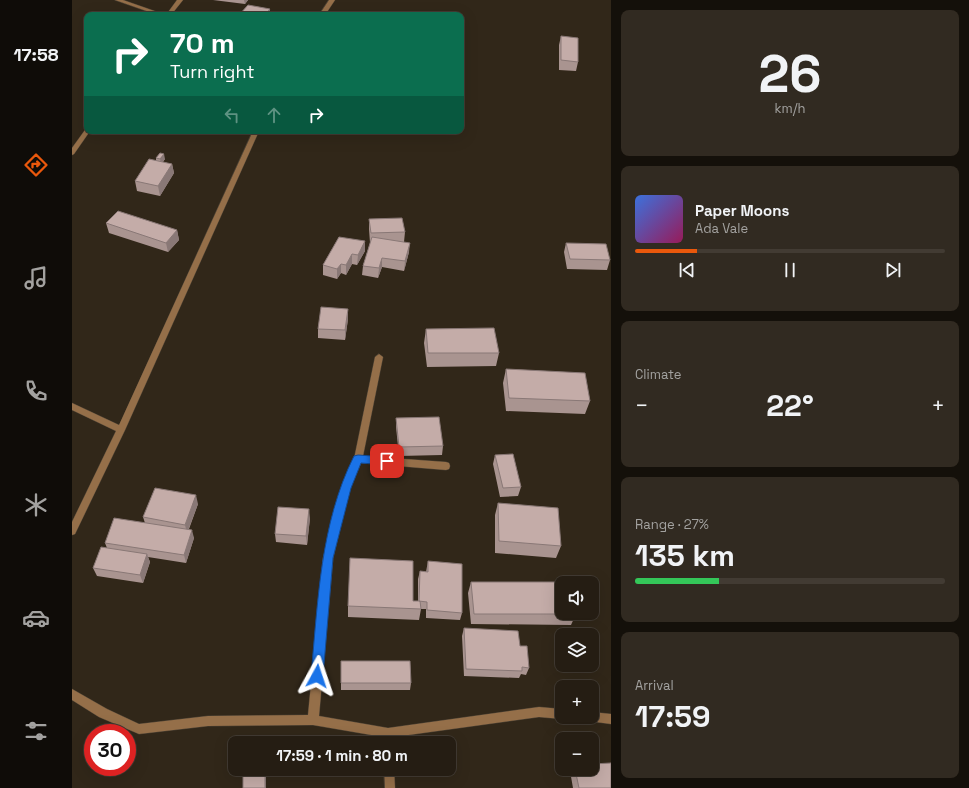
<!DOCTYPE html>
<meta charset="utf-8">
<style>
body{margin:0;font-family:"Space Grotesk",sans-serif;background:#312a21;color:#f1f3f6;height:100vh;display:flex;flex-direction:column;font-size:15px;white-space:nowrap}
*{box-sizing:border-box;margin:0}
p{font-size:13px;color:#a3a2a0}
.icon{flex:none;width:22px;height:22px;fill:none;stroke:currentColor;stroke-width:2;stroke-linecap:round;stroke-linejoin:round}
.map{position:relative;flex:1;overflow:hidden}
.details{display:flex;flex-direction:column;gap:10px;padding:10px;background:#14100a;width:358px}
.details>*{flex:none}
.guide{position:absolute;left:12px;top:12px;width:380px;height:122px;border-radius:8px;box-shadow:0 4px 16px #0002,0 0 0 1px #423b33;background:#0b6e4f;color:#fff;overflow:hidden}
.fabs{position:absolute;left:483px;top:576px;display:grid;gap:8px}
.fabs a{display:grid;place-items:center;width:44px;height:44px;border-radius:8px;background:#251d13;box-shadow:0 4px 16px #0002,0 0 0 1px #423b33;font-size:20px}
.speed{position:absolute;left:12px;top:724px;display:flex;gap:8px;font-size:20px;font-weight:700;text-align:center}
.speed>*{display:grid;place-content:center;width:52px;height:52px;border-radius:50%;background:#251d13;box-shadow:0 4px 16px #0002,0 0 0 1px #423b33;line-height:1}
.speed .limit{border:6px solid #d22;background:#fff;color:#111}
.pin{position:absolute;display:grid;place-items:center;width:34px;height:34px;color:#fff;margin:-17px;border-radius:8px;box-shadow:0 2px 6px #0006}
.me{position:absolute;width:44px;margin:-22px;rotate:5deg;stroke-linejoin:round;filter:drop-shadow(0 0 3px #0008)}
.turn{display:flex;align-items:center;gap:14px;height:84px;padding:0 20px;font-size:18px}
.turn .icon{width:52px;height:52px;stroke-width:2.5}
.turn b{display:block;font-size:28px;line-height:34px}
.lanes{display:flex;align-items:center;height:38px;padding:0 20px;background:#0003;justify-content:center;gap:20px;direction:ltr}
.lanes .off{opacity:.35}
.big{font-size:30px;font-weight:600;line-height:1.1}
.details .card{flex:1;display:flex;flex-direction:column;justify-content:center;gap:6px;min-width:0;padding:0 14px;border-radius:8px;background:#312a21}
.details .dial{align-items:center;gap:0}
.dial b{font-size:52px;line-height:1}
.song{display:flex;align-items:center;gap:12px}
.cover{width:48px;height:48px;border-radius:6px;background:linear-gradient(135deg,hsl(220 70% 55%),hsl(330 70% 35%))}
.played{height:4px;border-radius:2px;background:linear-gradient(90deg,#ea580c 20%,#423b33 20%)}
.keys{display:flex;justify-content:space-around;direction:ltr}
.heat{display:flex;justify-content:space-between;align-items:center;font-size:22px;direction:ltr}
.charge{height:6px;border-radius:3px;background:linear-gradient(90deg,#34c759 27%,#423b33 0)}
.trip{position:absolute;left:156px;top:736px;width:228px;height:40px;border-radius:8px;background:#251d13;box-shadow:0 4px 16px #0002,0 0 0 1px #423b33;font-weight:600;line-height:40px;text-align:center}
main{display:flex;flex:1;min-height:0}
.tab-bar{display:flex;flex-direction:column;width:72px;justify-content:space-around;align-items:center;background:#0f0c08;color:#a3a2a0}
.tab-bar .icon{width:28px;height:28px}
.tab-bar .selected{color:#ea580c}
.tab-bar b{font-size:18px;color:#f1f3f6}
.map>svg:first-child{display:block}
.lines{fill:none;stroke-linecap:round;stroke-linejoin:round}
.minor-casing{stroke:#4c4235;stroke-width:1}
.minor{fill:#956f49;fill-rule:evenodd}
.wall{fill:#a99490}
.shaded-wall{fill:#897876}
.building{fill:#c4aca8;stroke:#897876}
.route{fill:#1a73e8;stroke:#114b97}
</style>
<main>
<nav class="tab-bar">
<b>17:58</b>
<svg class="icon selected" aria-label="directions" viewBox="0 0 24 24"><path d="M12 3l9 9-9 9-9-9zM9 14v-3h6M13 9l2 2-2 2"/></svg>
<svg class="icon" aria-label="music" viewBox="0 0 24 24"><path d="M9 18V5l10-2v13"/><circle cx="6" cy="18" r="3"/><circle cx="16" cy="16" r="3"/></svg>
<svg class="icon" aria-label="phone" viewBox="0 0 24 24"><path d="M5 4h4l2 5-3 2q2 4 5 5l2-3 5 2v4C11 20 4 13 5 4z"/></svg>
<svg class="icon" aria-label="climate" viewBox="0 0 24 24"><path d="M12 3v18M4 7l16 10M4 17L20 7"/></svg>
<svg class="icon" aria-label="car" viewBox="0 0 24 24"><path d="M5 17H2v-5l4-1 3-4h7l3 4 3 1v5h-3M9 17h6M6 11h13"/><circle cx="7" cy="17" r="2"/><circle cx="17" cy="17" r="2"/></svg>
<svg class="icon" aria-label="filters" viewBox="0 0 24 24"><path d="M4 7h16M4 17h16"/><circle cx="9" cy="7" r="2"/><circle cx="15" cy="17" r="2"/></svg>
</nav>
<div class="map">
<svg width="539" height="788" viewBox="0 0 539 788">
<rect width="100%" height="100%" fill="#312719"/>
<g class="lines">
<defs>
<path id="minor" d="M43,0H51L94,15L105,0H111L99,15H86Z
M257,0H263L253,15H247Z
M15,129V131H18L2,154L0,155V148L13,130Z
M181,131H187L53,430L3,534L0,535V522L44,431L0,410V403L47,425Z
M307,354L311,357L291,456L374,462L377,463L378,466L377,469L374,470L289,463L278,488L261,558L247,716L316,728L467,707L490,709V717L494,718L490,719L467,717L322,737V743H312L311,737L241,725L136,726L67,734L27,717L0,700V689L35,709L67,724L136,716L236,715L251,558L270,488L282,459L303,357Z
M520,712L539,714V724L516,721L515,717H520Z
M312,769H322L323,788H313Z"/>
</defs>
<use href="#minor" class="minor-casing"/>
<use href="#minor" class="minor"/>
</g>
<path class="wall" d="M141,0H176L173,4Z
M489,36L506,62L504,71L487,70V45Z
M84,158L93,159L91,162L100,164L102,173L88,196L65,191L63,181L84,160Z
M297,219L333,232L332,242L337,252L332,271L310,267L306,278L290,275L291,266L298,243L297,229Z
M34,223L105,230L107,240L96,252L37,233Z
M267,237L293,251L285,265L280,264L274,275L269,273L265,279L251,275V265Z
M494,243L538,260L535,270L495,269L492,252Z
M276,309V319L273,340L246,338V329Z
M354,329L427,353L424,366L355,367L352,343Z
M434,369L518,401L513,414L434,411L431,383Z
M324,418L371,446L370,455L327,456L324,427Z
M423,455L449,487L446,496L428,497L421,464Z
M426,503L489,546L484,558L423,553V515Z
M126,504L117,529L122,538L114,563L76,557L78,562L71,583L25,576L21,568L35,548L33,543L73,523L71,517Z
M238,518L235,545L204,542L203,534Z
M356,561L390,613L388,620L354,618V609H349L347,620L276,617V606L346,601V579L348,571L354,572Z
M399,582L504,614L499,625L399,624L396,593Z
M392,628L448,646L457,668L454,675L449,674L447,678L392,676L390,636Z
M269,661L339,683L338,690H269Z
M499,769H520L539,788H501L498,771Z"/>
<path class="shaded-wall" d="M172,0H176L173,4Z
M198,9V15H193Z
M92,154L93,159L89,164L88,159Z
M100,164L102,173L88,196L86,186Z
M105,230L107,240L96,252L94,243Z
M293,241V251L285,265L286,255Z
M338,243L337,252L332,271L333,261Z
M280,254V264L274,275V265Z
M310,258V267L306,278L307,268Z
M269,264V273L265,279V269Z
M276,309V319L273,340V330Z
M124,495L126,504L115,533L113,525Z
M237,509L238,518L235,545L234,536Z
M120,530L122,538L114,563L112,555Z
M75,554L78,562L71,583L68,575Z
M193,770L194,776V788H193Z"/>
<path class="building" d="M176,5L198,9L193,15H167Z
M489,36L506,38V62L489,60Z
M88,153L92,154L88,159L84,158Z
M77,159L100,164L86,186L63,181Z
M46,211L105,230L94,243L34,223Z
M330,218L333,232L299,233L297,219Z
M267,237L293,241L286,255L280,254L274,265L269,264L265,269L251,265Z
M300,237L338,243L333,261L310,258L307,268L291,266Z
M494,243L534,244L538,260L498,259Z
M249,307L276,309L273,330L246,329Z
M422,328L427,353H356L354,329Z
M434,369L513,373L518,401L437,398Z
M367,417L371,446L327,447L324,418Z
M441,454L449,487L431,488L423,455Z
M83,488L124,495L113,525L71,517Z
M426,503L486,508L489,546L427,541Z
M206,507L237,509L234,536L203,534Z
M42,518L120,530L112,555L33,543Z
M29,547L75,554L68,575L21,568Z
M278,558L341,561V601H348L349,609L276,606Z
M356,561L390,564V613L355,610V602L347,601L348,571L356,572Z
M399,582H498V583H490V613H504V614H402Z
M392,628L446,631L448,646H455L457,668L450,667V671L394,669Z
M269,661H338L339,683H269Z
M539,763V788H507L503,769H520V764Z
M193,770V788H171V772Z"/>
<path class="route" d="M286,455L315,457L320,461L315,465L289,463L279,488L261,558L251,676L249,680L245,681L241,680L239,676C246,602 248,524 282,456Z"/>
</svg>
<div class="fabs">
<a><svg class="icon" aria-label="sound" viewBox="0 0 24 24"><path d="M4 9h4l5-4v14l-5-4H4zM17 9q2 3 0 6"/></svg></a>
<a><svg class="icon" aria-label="layers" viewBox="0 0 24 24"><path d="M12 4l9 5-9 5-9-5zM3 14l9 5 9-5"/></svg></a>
<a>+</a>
<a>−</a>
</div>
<div class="speed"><div class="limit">30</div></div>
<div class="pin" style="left:315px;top:461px;background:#d93025"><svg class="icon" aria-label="arrive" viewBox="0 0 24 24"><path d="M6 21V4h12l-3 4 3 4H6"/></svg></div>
<svg class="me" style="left:245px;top:676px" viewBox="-20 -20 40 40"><path d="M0-17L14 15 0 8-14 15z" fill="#1a73e8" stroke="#fff" stroke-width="4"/></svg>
<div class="trip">17:59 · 1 min · 80 m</div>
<div class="guide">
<div class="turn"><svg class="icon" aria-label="right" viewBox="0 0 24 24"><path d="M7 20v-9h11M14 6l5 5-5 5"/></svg><div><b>70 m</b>Turn right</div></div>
<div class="lanes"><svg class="icon off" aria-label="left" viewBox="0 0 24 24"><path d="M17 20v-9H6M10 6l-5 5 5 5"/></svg><svg class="icon off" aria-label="ahead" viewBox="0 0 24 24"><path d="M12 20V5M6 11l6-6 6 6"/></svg><svg class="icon" aria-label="right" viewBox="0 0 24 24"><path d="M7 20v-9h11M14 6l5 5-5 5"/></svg></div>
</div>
</div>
<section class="details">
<div class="card dial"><b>26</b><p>km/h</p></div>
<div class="card">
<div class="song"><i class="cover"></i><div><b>Paper Moons</b><p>Ada Vale</p></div></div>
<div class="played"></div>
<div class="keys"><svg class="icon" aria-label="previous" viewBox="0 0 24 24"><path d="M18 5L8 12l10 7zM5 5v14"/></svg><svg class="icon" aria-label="pause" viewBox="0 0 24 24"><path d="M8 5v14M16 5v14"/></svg><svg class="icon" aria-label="next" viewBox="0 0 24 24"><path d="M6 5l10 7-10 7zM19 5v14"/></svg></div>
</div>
<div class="card"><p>Climate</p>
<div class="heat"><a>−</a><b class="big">22°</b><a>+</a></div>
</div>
<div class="card"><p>Range · 27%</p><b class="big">135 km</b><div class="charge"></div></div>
<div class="card"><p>Arrival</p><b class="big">17:59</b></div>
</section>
</main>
